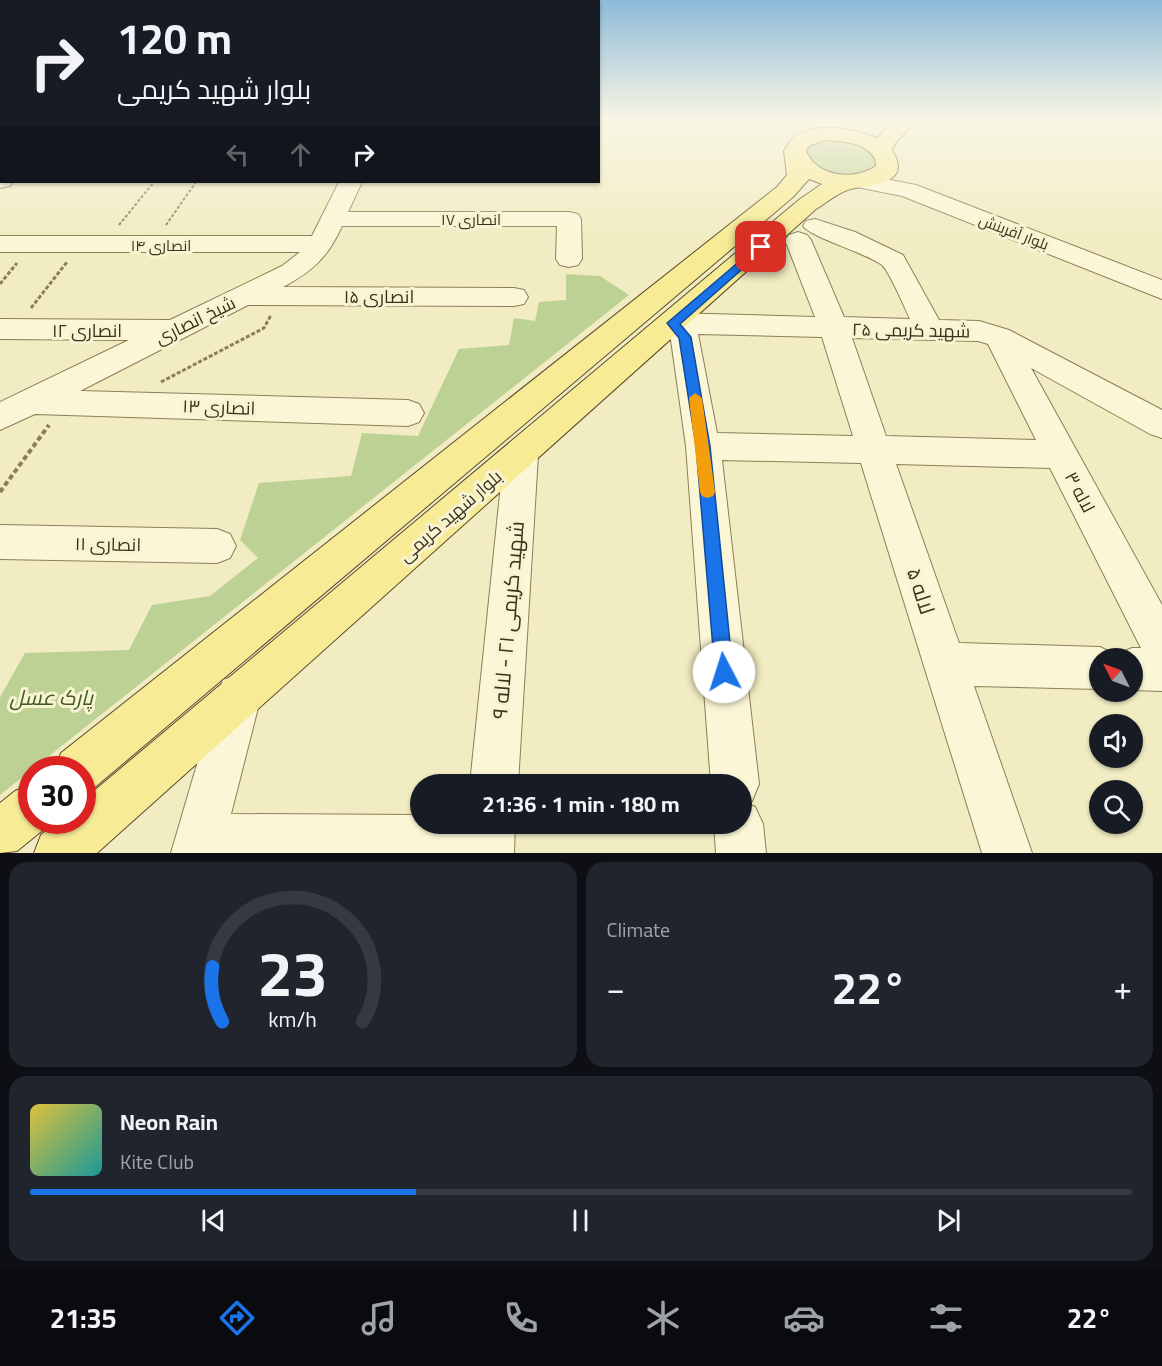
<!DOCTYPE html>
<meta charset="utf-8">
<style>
body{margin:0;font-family:Georgia,Cairo,serif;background:#20242c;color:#f1f3f6;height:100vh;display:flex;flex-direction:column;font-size:22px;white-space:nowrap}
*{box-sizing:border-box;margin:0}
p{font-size:20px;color:#9ea1a6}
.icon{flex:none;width:33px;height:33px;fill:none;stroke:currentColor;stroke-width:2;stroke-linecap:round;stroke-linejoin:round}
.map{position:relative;height:853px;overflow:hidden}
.details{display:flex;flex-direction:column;gap:9px;padding:9px;background:#0d0f14;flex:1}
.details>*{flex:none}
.hud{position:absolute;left:0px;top:0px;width:600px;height:183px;box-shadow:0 2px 4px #0004;background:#171b24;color:#f1f3f6;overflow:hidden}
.needle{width:39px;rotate:312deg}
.controls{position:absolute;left:1089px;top:648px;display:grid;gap:12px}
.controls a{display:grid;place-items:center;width:54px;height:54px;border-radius:50%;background:#171b24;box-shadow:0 2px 4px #0004;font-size:30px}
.speed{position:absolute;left:18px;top:756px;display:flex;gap:12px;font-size:30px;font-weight:700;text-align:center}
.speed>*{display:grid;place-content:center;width:78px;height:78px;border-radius:50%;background:#171b24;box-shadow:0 2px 4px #0004;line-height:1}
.speed .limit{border:9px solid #d22;background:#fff;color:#111}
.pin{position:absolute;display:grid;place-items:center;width:51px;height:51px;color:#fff;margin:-26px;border-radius:12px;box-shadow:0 3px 9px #0006}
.me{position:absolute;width:66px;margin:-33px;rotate:355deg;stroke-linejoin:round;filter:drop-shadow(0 0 4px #0008)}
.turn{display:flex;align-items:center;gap:21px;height:126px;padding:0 18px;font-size:27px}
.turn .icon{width:78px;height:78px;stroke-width:2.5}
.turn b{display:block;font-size:42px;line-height:51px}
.lanes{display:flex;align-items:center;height:57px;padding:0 18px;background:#0003;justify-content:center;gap:30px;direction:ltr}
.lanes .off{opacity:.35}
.big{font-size:45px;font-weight:700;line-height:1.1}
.details .widget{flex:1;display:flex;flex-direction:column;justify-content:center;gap:9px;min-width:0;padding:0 21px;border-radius:18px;background:#20242c}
.details .dial{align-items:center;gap:0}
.dial svg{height:156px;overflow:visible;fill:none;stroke:#363941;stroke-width:7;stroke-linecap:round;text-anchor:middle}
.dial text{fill:#f1f3f6;stroke:none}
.song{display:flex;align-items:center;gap:18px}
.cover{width:72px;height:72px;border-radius:9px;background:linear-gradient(135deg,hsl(50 70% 55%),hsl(180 70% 35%))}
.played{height:6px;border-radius:3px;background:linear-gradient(90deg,#1a73e8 35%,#363941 35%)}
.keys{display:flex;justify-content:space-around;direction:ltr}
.heat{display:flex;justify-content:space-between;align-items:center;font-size:33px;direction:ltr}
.details .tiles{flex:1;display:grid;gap:9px;grid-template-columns:1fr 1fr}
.widget:last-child{grid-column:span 2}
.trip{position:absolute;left:410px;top:774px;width:342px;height:60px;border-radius:30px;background:#171b24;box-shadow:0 2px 4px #0004;font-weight:700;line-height:60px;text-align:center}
.menu{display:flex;height:96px;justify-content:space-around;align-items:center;background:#090b0e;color:#9ea1a6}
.menu .icon{width:42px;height:42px}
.menu .on{color:#1a73e8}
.menu b{font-size:27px;color:#f1f3f6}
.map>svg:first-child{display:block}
.green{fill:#bed194}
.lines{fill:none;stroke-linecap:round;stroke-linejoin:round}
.minor-casing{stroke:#8d7e57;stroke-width:2}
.major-casing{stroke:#5a4a2c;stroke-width:2}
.path-far2{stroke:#8d7e57;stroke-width:2;stroke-dasharray:3 2;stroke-linecap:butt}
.path-far1{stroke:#8d7e57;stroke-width:3;stroke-dasharray:4 2;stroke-linecap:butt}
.path{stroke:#8d7e57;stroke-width:4;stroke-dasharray:5 3;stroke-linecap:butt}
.minor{fill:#fbf7d6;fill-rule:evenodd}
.major{fill:#f8eb96;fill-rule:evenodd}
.route{fill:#1a73e8;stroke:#114b97;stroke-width:1.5}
.slow{fill:#f59e0b}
.labels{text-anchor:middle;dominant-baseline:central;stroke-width:6;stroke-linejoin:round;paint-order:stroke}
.far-street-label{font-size:15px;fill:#3b311d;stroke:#f8f4d2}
.street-label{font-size:18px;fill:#3b311d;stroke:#f8f4d2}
.near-street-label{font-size:21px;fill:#3b311d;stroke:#f8f4d2}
.near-park-label{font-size:21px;font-style:italic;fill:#415922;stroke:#f8f4d2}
</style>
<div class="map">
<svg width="1162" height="853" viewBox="0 0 1162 853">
<rect width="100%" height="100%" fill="#f1ecc2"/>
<path class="green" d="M824,139C848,140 862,140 877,162C872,179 839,179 825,172C818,168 811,161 805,157L807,146Z
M566,274L600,276L629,295L0,795V697L25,653L129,650L152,605L210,596L258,558L240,540L259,483L351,476L362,433L418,436L459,349L509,345L514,318L535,321L539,302L566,300Z"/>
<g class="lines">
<defs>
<path id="minor" d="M0,174L2,182H13L10,186L0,188Z
M865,175L916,185L1162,280V299L902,196L857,187L853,182L857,177Z
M339,182H362L348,212H569L578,214L581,219L582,259L578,265L569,267L560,265L556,259L557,226H342C328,257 313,271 283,287L514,288L524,290L528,297L524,304L514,306L248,305L80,391L408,400L419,404L424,413L419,422L408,426L35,414L0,430V402L129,340L0,339V319L170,320L282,266L300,252H0V236H312Z
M815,219L855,232L903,255L939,320L979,321L1009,330L1162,410V438L1150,434L1031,368L1162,605V691L1132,690V658H1100V689L974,686L1032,853H982L861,463L722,460L759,784L752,801L746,803L755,807L763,824L766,853H716L714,824H741V784H711L686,446L671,340L659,323L663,316L673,313L815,317L785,240L789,235L798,232L807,235L811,240L844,317L910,319C905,308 889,271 882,265C866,253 810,237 803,226L806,221ZM698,334L822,337L853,436L717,433ZM852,338L978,341L988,344L1036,440L886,436ZM896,464L1050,468L1141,648H1132L1116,655L1100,647L959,643Z
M521,441L533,445L538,455L518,784H470L504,455L509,445Z
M0,525L217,529L230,534L236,546L230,558L217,563L0,559Z
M239,674L255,680L261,696L231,814L420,815V824H515L514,853H171L217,696L223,680Z"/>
<path id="major" d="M895,120H918L896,142L892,150C916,189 861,183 845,191C835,195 826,203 816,209L97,853H34L41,835L59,820H82V801L800,199L822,184L809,179L793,197L95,787L82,792V770H55L61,753L777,187L787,175L784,151C787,147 790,139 795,136C818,122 853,128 877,138ZM824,140C842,141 866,142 875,159L876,166C854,181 817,177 806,151L809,146Z
M32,784V820H51L49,825L17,851L0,853V803L15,791Z"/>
</defs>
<use href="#minor" class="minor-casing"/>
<use href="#major" class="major-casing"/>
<path class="path-far2" d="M119,225L154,182
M166,225L196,182"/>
<path class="path-far1" d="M0,284L17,263
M31,308L67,262
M161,382L264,328L271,315"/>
<path class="path" d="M0,492L49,425"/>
<use href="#minor" class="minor"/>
<use href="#major" class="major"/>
</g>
<linearGradient id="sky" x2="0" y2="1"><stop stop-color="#8dbad8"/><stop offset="0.5" stop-color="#f9f6e4"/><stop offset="1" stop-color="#f9f6e4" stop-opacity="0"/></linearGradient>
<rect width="1162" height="240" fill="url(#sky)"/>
<path class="route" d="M761,243L767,247L765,249L680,324L691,337L710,446L733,672L730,678L724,681L718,678L715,672L696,446L679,338L667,323Z"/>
<path class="slow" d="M695,393L702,398L715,492L713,496L707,498L702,496L700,492L689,398Z"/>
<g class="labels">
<g class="far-street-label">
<text x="471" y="219">انصاری ۱۷</text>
<text transform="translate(1014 232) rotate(21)">بلوار آفرینش</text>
<text x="161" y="245">انصاری ۱۴</text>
</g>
<g class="street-label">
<text x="379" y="296">انصاری ۱۵</text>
<text transform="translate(195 320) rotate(-26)">شیخ انصاری</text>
<text x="87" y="330">انصاری ۱۲</text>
<text transform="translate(911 330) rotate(1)">شهید کریمی ۲۵</text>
<text transform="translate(219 407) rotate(2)">انصاری ۱۳</text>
<text transform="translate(1080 492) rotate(62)">لاله ۳</text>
<text transform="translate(450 516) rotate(-41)">بلوار شهید کریمی</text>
<text transform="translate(108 544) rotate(1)">انصاری ۱۱</text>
</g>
<g class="near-street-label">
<text transform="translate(921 591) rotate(72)">لاله ۵</text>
<text transform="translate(508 620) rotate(-85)">شهید کریمی ۲۱ - لاله ۹</text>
</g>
<g class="near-park-label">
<text x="51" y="697">پارک عسل</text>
</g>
</g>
</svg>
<div class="controls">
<a><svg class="needle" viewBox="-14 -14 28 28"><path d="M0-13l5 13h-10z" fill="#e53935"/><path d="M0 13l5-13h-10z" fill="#9ea1a6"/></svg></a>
<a><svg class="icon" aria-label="sound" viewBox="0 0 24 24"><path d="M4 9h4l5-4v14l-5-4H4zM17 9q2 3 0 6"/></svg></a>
<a><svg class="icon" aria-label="search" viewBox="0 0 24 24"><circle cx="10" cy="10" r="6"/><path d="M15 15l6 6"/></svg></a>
</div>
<div class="speed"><div class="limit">30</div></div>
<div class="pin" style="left:761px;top:247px;background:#d93025"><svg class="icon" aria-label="arrive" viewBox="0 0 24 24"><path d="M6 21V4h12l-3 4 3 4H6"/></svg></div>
<svg class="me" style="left:724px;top:672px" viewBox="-20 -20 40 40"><circle r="19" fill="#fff"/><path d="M0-13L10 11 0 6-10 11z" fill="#1a73e8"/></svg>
<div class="trip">21:36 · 1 min · 180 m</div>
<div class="hud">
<div class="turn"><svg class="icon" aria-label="right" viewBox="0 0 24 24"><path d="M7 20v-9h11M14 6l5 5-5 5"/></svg><div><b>120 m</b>بلوار شهید کریمی</div></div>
<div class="lanes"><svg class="icon off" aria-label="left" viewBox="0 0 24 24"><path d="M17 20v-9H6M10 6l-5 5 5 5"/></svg><svg class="icon off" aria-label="ahead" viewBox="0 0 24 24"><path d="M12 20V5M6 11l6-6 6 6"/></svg><svg class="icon" aria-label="right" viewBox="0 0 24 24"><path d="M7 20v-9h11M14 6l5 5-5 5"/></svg></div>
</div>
</div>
<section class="details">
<div class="tiles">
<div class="widget dial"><svg viewBox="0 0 100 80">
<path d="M14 69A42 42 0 1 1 86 69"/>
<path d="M14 69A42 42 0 0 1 9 41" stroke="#1a73e8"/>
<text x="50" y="56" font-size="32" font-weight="700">23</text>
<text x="50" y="72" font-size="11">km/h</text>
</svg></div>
<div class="widget"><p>Climate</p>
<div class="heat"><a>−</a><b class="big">22°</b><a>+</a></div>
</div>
<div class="widget">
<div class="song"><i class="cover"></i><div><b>Neon Rain</b><p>Kite Club</p></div></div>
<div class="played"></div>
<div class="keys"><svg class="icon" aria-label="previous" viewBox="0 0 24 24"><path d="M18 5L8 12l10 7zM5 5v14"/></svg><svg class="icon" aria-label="pause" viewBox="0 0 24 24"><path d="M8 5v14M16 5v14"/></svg><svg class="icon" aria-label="next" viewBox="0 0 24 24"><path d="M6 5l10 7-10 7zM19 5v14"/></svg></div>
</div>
</div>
</section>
<nav class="menu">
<b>21:35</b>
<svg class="icon on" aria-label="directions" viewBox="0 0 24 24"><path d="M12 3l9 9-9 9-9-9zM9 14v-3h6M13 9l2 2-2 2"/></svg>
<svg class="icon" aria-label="music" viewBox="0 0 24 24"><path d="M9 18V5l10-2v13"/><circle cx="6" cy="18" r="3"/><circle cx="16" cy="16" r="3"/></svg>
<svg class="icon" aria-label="phone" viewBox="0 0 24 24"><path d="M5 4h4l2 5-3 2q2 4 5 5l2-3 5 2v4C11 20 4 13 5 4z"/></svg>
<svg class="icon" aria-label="climate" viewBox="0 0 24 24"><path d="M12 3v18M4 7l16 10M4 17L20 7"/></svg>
<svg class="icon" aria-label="car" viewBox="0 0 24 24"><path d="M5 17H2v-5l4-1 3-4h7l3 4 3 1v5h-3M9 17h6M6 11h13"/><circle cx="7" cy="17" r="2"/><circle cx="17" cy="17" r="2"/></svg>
<svg class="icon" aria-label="filters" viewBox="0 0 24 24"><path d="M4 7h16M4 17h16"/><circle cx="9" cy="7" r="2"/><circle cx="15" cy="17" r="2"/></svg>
<b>22°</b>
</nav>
